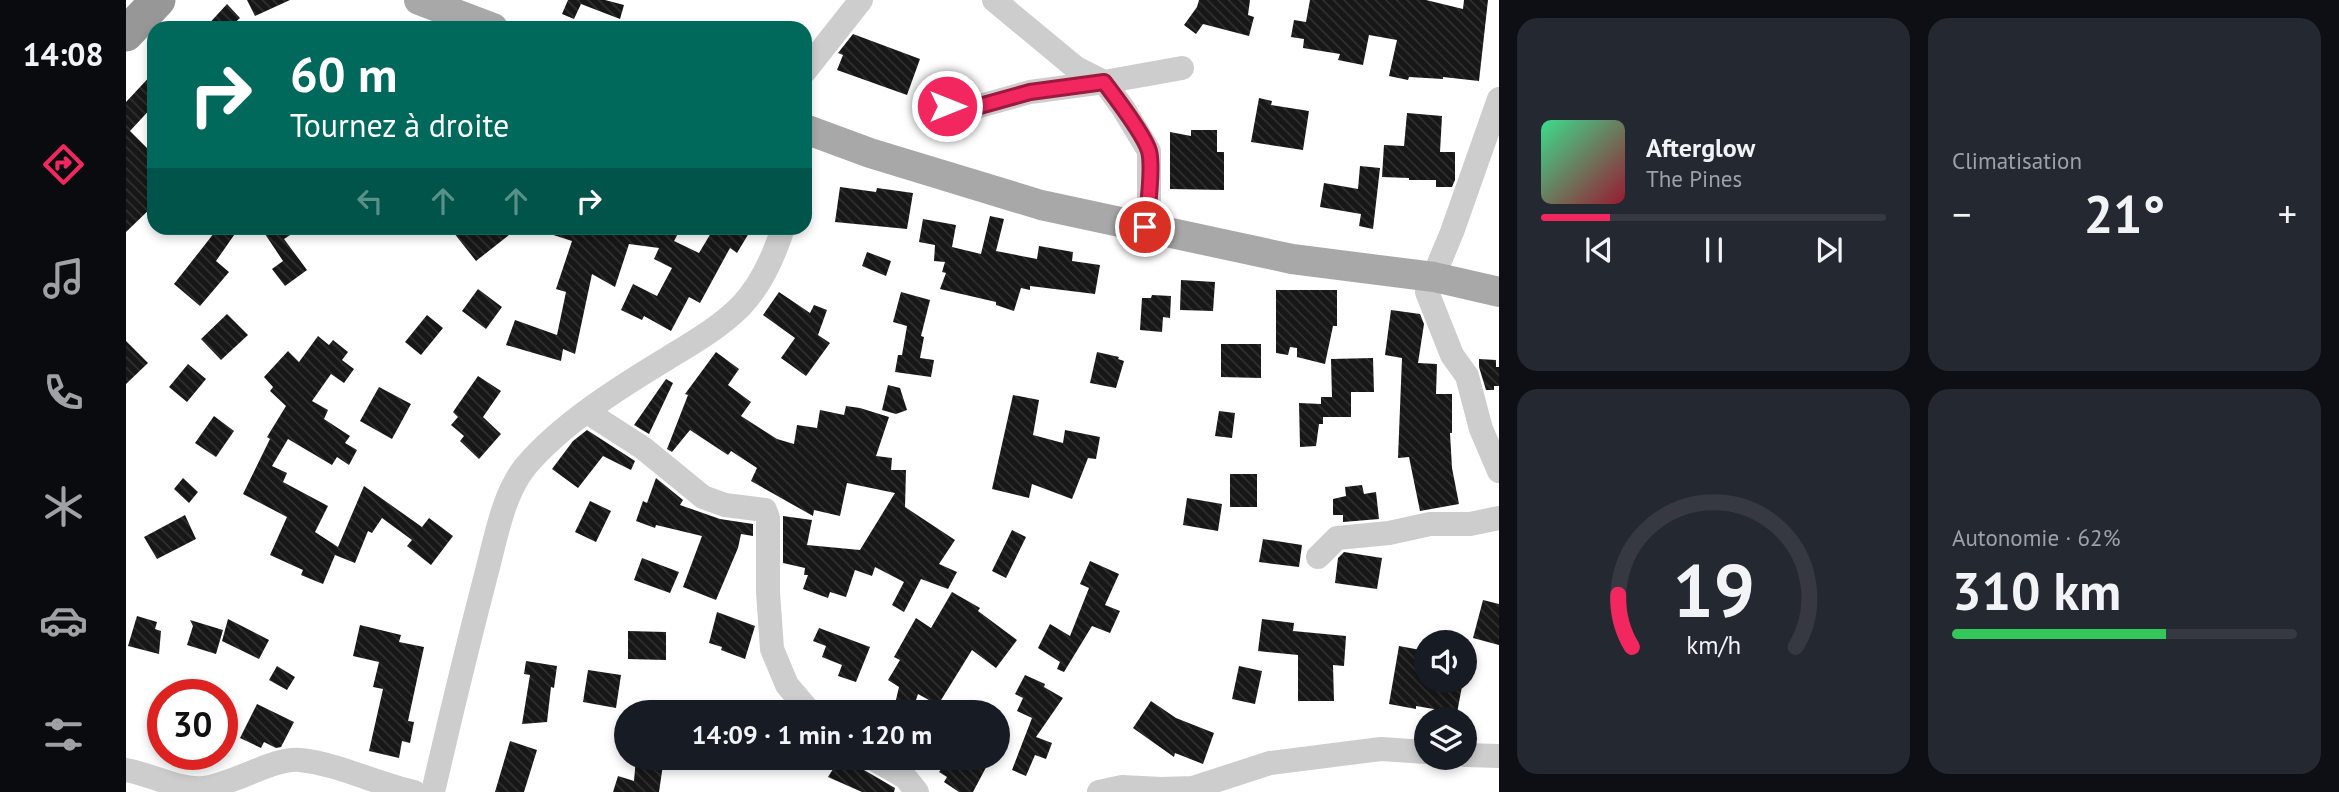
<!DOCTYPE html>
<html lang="fr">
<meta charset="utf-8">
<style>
body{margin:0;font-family:"PT Sans",sans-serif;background:#242831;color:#f1f3f6;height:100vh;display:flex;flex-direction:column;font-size:26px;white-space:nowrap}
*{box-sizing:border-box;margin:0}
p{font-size:23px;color:#9ea1a6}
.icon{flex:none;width:38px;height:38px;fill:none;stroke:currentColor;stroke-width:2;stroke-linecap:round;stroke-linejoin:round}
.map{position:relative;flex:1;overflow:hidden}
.sheet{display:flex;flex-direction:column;gap:18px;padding:18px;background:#0d0f14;width:840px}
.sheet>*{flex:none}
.top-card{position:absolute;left:21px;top:21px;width:665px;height:214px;border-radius:21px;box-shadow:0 4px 10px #0003;background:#00695c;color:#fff;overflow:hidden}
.fabs{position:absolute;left:1288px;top:630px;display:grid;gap:14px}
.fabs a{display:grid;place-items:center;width:63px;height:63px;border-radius:50%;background:#171b24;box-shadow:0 4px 10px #0003;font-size:35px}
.speed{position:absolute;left:21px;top:679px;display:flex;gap:14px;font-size:35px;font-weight:700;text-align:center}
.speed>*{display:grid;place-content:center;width:91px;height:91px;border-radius:50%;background:#171b24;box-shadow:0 4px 10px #0003;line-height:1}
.speed .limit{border:10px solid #d22;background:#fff;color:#111}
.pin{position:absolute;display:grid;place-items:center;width:60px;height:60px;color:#fff;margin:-30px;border:4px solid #fff;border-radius:50%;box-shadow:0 2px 7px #0007}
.me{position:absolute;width:77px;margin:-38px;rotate:90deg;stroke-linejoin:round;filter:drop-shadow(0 0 5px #0008)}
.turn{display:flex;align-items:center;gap:24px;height:147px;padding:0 28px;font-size:32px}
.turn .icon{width:91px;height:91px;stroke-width:2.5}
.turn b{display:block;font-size:49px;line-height:60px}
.lanes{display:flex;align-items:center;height:66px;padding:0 28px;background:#0003;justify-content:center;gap:35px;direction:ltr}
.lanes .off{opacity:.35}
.big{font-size:52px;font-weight:700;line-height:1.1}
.sheet .widget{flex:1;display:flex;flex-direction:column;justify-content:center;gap:10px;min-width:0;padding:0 24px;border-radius:21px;background:#242831}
.sheet .dial{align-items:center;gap:0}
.dial svg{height:182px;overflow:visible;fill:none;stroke:#363941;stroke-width:7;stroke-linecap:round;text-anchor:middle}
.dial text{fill:#f1f3f6;stroke:none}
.song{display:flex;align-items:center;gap:21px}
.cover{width:84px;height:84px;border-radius:10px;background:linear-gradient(135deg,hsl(150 70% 55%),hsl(350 70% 35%))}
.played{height:7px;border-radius:4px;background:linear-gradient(90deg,#f3275f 20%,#363941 20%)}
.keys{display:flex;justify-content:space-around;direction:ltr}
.heat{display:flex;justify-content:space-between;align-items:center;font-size:38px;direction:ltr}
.charge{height:10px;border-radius:5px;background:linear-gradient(90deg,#34c759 62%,#363941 0)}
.sheet .tiles{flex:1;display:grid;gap:18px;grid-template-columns:repeat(2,1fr)}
.trip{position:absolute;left:488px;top:700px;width:396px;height:70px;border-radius:35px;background:#171b24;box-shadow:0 4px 10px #0003;font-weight:700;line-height:70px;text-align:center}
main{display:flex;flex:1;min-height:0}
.dock{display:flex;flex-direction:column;width:126px;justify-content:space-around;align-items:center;background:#090b0e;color:#9ea1a6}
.dock .icon{width:49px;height:49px}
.dock .on{color:#f3275f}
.dock b{font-size:32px;color:#f1f3f6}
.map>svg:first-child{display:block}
.building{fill:url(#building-back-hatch)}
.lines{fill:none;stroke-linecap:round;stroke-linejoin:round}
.minor{stroke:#cdcdcd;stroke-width:24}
.major{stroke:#a8a8a8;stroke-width:30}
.highway{stroke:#979797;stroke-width:35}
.route-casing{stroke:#9e193e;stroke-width:18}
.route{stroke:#f3275f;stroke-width:12}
</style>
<main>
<nav class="dock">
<b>14:08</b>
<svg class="icon on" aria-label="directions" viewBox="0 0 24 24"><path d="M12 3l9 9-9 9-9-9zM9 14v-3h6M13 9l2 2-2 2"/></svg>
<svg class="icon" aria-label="music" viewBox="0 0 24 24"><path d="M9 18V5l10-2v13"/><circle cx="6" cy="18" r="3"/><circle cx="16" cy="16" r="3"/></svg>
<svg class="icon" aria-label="phone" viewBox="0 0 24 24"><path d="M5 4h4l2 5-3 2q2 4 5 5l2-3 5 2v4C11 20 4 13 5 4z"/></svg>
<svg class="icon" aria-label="climate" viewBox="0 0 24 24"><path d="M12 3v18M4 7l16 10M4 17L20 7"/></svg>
<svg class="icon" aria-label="car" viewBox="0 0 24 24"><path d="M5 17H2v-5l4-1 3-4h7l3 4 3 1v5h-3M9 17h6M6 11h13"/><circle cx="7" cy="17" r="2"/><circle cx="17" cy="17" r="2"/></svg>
<svg class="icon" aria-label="filters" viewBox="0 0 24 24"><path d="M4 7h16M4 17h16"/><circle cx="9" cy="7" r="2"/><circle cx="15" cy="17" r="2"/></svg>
</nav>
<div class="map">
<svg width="1373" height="792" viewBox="0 0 1373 792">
<defs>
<pattern id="building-back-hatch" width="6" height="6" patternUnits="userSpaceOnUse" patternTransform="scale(1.75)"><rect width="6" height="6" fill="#171717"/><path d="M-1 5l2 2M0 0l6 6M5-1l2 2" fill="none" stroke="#303030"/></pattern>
</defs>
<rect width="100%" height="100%" fill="#fff"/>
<path class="building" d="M121,0H164L129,16Z
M442,0H479L498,5L494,19L455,4L448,19L436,14Z
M1073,0H1124L1122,15L1128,17L1123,36L1077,24L1070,34L1058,25L1071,7Z
M1184,0H1300L1337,9L1338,0H1362L1353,81L1317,77V79L1283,77L1282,80L1263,76L1271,40L1243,35L1237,65L1212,60L1214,54L1177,48L1178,39L1165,37L1168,20L1180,22Z
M101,4L114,18L103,28H79Z
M727,34L794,59L781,95L711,70L717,55L712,53Z
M28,72V105L4,131L28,155V205L0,232V102Z
M1133,98L1146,101L1145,105L1183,111L1177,150L1125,142Z
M1281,113L1316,116L1314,152H1329V180L1326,187H1310V180H1283V178L1256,177L1258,145L1278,146Z
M1065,130H1091V152H1098V190L1044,189V132L1065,136Z
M1234,166L1254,168L1247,229L1233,226L1235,214L1194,207L1198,183L1232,189Z
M714,187L750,192L751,188L787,193L781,229L709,222Z
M864,216L878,219L870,251L911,259L913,246L947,252L946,261L974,265L969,294L904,286V290L895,288L888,311L870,305V302L814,289L820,273L816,272L819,262L808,261L809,245L793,242L797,219L830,225L826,247L855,254Z
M92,228H113L90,261L103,272L74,306L48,284Z
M135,228H175L158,239L181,270L159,286L146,269L157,261Z
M324,228H392L350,261Z
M415,228H555L548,241L573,253L588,228H626L611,253L604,248L574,303L563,297L545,331L518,316L516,320L495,310L507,284L531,296L546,268L528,259L533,248L503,244L489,287L466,274L449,354L437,349L435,361L380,345L389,320L431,335L440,292L430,289L446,241L415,231Z
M741,252L765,261L760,276L736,266Z
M1055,280L1089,282L1087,311L1054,310Z
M352,289L376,307L360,329L336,311Z
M1150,290H1211V326H1207L1199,364L1171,357V348L1164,347L1162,355L1150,353Z
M653,292L684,313L688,305L701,310L692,335L704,343L680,376L655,358L669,338L637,315Z
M775,292L804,300L795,336L798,337L794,358L808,360L805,377L769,372L772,355H776L781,326L767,322Z
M1026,295L1045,296L1044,318L1037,317L1036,332L1014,330L1016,298H1025Z
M1265,310L1294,314L1298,324L1292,363L1311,364L1310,394H1326V433H1324L1326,468L1333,504L1294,511L1283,457L1272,458L1276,358L1259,355Z
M101,314L122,335L95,360L75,339Z
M301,315L317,328L295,355L279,342Z
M192,336L203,345L207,340L222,352L216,360L228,369L218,383L205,374L186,401L202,410L198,419L224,436L219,443L231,450L223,465L211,457L206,465L162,439L146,466L161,473L157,482L202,506L189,532L212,547L238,486L296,527L303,518L327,536L305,565L281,546L286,540L256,518L246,533L242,531L229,563L209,555L197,584L175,575L177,570L144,555L161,517L117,494L144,439L141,437L160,406L144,391L147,387L138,377L162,351L173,362Z
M0,341L22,363L0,384Z
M1095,344H1135V378L1095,377Z
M590,352L613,369L602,385L625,402L615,416L651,439L668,444L671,425L691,428L694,410L718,415L720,406L734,408L763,417L750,456L766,458L765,470H780L779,507L829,540L813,564L831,572L822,589L795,579L778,612L766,605L778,582L749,567L746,576L729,570L720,597L704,592L702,598L677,589L682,575H678L679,568L657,563V516L686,520L681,545L734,550L769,493L721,483L714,516L688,510L687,516L625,481L631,468L605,451L602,455L564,430L546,452L541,449L562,395L559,394Z
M971,352L993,357L992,359L998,361L990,388L964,383Z
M1247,358L1248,392H1225V417H1197V424H1193L1190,446L1174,447L1173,403L1195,404V397H1206L1205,359Z
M1353,359L1370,360V367H1373V386H1368V390H1360L1353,367Z
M62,364L80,379L61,402L43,387Z
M352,376L375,391L357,417L375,434L353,459L334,441L338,436L325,425L332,417L327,412Z
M540,379L547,383L523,434L508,425Z
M762,385L774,388L781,410L770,414L756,410Z
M253,387L285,404L266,439L234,421Z
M887,395L913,400L907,435L937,443L939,430L974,437L970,459L962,458L946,499L906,484L903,498L866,489Z
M1093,411L1109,413L1106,438L1089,436Z
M88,416L108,431L90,457L69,443Z
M461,430L509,461L505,470L477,456L452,488L426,469L447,441Z
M1104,474H1131V507H1104Z
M57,478L72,492L63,503L48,489Z
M530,478L557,500L554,505L594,519L627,524V536L615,534L612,548L590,600L557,587L576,536L530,525L529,528L510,521L517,501L521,503Z
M1236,485L1238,494L1250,492L1253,519L1217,522V515H1207V499L1220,496L1219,487Z
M1061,498L1096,504L1092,531L1057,525Z
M464,501L485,511L470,542L449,532Z
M59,515L70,539L31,559L18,537Z
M886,530L900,537L880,578L866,571Z
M1137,539L1176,545L1173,567L1133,562Z
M1218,552L1256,558L1251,589L1209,583L1212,558Z
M516,558L553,572L544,593L508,580Z
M964,561L993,574L979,605L994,611L984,633L966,626L938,672L931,669L934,662L912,648L924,624L944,636L963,588L954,584Z
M826,592L854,608L852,611L891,640L870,668L846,650L812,705L792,694L786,712L768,708L773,687L762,680L774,660L768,657L790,618L805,628Z
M1357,600L1373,604V645L1347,638Z
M591,612L629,626L619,659L595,650L596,647L583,643Z
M11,616L31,622L29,629L35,631L33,654L2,646Z
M102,619L143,640L133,659L96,641Z
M1136,619L1168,623L1167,631L1220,636L1218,666L1207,665L1208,701H1172V655L1132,651Z
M64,620L97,630L90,654L61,645L67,626Z
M234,625L275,635L273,642L298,647L282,721L288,722L284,743L276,741L273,758L243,751L257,689L247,687L253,662L227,656Z
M693,628L744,647L730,682L712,676L716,665L696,657L700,646L687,641Z
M502,631L540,632V660L502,659Z
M1273,646L1300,651L1295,681H1337L1331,713L1290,706V709L1263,704Z
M400,661L431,666L428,688L425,687L421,722L396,724L404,675L398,674Z
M151,666L169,677L161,690L143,680Z
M1113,666L1136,671L1129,704L1106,699Z
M462,670L495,675L490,708L457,702Z
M899,675L919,684L918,687L937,698L910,737L926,743L920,759L909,755L900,776L886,770L906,718L891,711L897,698L889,694Z
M1025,701L1050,718L1088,733L1077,764L1049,753L1048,757L1007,728Z
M131,704L168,722L155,747L150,748L138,742L135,748L114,738Z
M384,741L411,750L398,792H369Z
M510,758H538L533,792H487L492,776L508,781Z
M714,758H731L733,765L738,770L769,788L768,792H736L702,777Z
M823,758H865L847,792H833L818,782L821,777L813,772Z"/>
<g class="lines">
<path class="minor" d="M868,0L950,68L978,82L997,108L1023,151V207L1019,227
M679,71L735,0
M1373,99L1326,232L1301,292L1326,355L1341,376L1355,429L1373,471
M808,102L843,109L904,92L978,82L1056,68
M461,412L517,448L577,497L599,505L639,510L642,518V592L646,649L661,685L684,712
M1192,557L1211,538L1263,533L1304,524H1344L1373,518
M1339,755L1373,756
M746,758L779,777L791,792
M0,770C24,774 55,791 78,788C108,784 149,757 174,760C213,764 250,784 288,792
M307,792C324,718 342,644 361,571C370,537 377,495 399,467C435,424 494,387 542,358C568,342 593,328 615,306C636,284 648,256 657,228
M973,792L996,787L1035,789L1067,788L1144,763L1255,749L1300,752"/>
<path class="major" d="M293,0L367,28
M679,129L744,153L915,205L1166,259L1308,277L1373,292"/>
<path class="highway" d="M0,34L32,0"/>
</g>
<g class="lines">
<defs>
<path id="route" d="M821,106L843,109L904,92L978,82C990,98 1018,134 1023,151C1027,166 1022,211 1019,227"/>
</defs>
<use href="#route" class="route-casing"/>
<use href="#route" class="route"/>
</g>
</svg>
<div class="fabs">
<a><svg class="icon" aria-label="sound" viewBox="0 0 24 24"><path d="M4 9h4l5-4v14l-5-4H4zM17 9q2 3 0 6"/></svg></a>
<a><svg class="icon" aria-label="layers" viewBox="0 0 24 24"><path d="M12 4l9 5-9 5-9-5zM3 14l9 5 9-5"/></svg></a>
</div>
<div class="speed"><div class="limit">30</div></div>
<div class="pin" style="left:1019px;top:227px;background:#d93025"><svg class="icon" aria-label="arrive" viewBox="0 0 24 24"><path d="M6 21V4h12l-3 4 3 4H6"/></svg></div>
<svg class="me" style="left:821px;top:106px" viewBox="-20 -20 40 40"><circle r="17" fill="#f3275f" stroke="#fff" stroke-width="3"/><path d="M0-11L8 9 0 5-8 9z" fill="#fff"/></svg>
<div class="trip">14:09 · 1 min · 120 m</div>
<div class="top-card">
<div class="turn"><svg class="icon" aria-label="right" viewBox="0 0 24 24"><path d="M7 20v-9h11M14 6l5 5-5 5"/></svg><div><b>60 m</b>Tournez à droite</div></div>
<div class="lanes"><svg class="icon off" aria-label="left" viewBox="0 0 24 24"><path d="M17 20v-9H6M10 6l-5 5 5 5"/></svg><svg class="icon off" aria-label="ahead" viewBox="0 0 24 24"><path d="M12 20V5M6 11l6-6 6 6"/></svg><svg class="icon off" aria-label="ahead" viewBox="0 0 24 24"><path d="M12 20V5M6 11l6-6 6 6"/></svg><svg class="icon" aria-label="right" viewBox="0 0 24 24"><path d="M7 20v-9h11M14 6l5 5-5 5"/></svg></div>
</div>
</div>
<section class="sheet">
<div class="tiles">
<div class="widget">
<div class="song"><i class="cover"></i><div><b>Afterglow</b><p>The Pines</p></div></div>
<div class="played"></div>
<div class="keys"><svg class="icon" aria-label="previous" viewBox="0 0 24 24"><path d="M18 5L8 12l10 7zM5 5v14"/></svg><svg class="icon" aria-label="pause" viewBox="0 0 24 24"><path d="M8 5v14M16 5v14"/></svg><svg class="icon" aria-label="next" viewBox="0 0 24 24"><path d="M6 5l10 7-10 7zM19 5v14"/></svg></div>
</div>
<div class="widget"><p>Climatisation</p>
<div class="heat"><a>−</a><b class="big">21°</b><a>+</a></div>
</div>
<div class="widget dial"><svg viewBox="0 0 100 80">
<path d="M14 69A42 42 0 1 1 86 69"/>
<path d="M14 69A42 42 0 0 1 8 46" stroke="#f3275f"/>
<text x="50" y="56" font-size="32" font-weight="700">19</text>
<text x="50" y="72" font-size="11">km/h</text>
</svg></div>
<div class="widget"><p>Autonomie · 62%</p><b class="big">310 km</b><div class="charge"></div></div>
</div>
</section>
</main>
